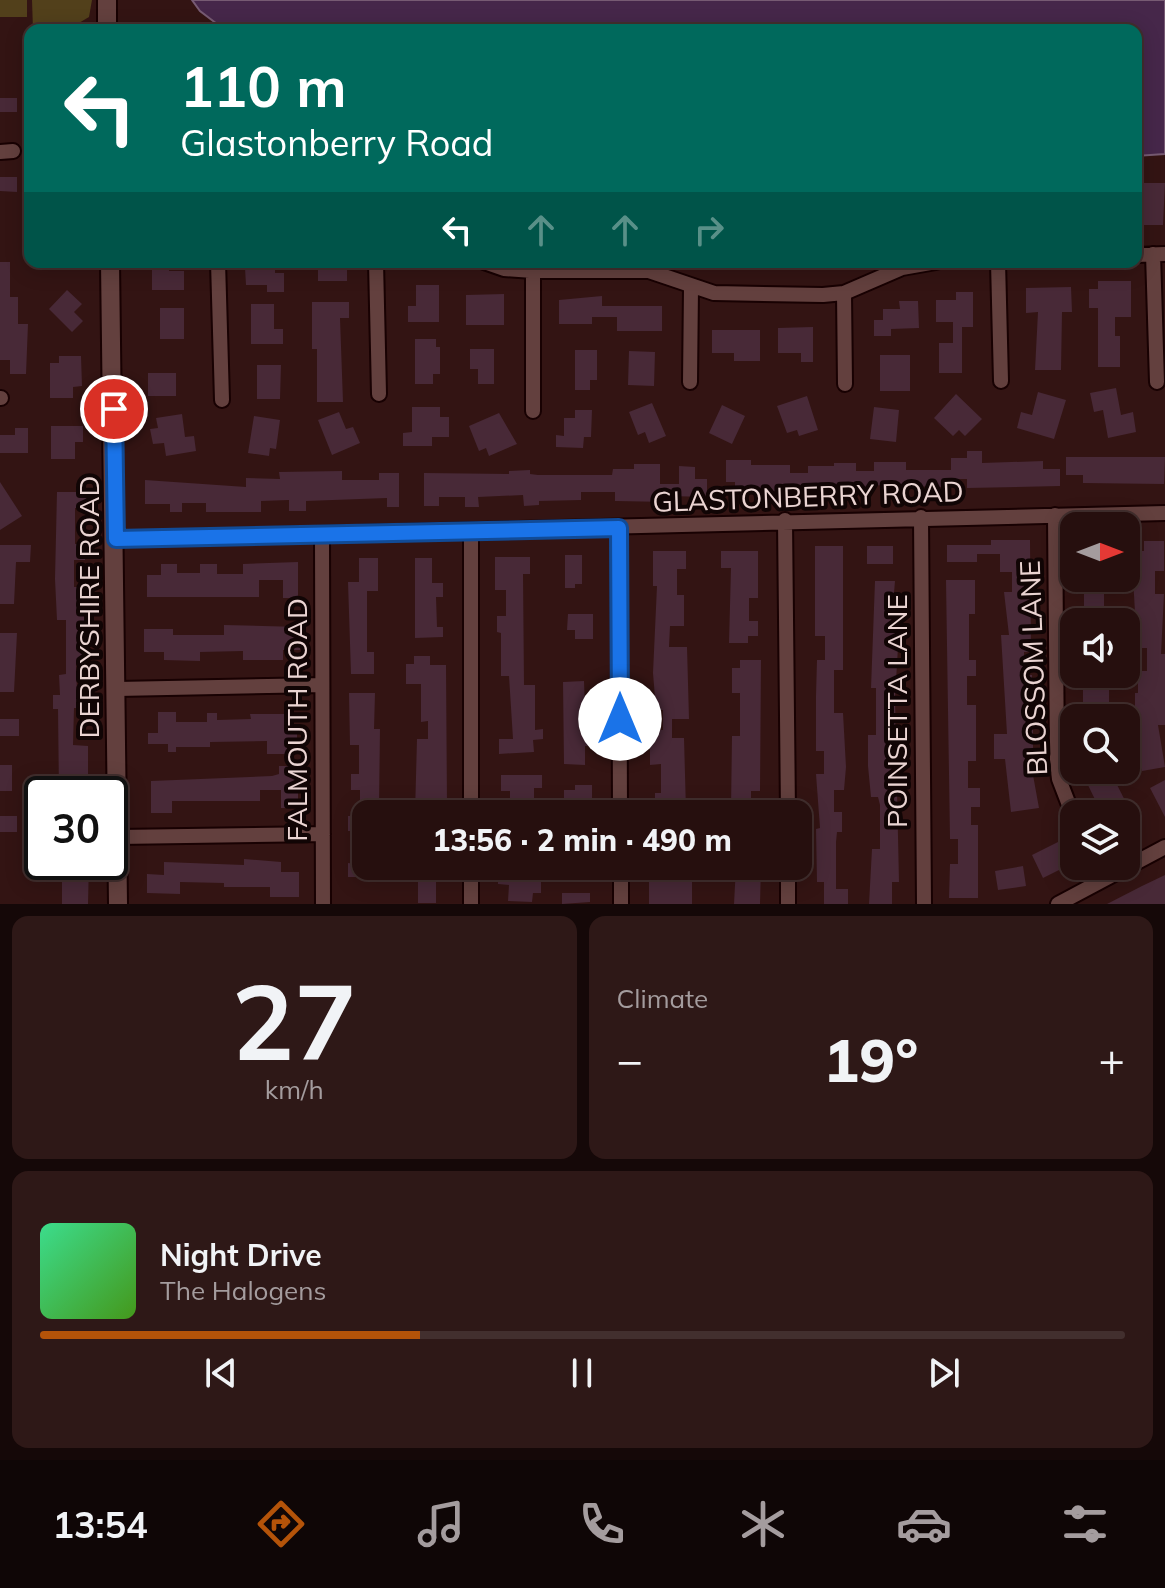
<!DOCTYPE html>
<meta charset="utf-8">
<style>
body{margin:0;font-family:Mulish,sans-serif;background:#2e1817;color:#f1f3f6;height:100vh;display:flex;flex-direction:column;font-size:30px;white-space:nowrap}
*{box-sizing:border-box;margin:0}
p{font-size:26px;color:#a49c9e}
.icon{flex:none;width:44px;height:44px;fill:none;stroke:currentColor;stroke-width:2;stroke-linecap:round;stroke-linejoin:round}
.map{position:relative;height:904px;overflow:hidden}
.side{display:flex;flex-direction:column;gap:12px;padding:12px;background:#150808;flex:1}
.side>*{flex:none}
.banner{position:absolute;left:24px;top:24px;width:1118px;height:244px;border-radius:16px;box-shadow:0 4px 20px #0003,0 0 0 2px #422f2e;background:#00695c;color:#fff;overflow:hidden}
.needle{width:52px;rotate:90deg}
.controls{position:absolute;left:1060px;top:512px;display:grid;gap:16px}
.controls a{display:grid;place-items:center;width:80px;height:80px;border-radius:16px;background:#260f0e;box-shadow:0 4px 20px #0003,0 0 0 2px #422f2e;font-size:40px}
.speed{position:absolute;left:24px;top:776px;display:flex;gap:16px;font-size:40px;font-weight:700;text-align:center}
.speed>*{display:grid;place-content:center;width:104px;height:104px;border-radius:50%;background:#260f0e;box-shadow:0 4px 20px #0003,0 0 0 2px #422f2e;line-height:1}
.speed .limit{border:4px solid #111;border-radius:12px;background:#fff;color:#111}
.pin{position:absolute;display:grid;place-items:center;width:68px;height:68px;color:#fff;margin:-34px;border:4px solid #fff;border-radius:50%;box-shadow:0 2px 8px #0007}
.me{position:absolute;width:88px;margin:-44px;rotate:0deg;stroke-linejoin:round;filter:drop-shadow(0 0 6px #0008)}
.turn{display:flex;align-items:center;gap:28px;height:168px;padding:0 24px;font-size:36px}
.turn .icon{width:104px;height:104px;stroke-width:2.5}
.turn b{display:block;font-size:56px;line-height:68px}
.lanes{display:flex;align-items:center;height:76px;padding:0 24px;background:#0003;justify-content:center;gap:40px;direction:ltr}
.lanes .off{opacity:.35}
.big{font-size:60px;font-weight:800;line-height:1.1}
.side .widget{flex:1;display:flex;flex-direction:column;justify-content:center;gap:12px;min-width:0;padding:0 28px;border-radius:16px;background:#2e1817}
.side .dial{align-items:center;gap:0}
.dial b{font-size:104px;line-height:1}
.song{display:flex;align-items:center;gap:24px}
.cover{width:96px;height:96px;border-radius:12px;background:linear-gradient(135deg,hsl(150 70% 55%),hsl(100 70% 35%))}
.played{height:8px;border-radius:4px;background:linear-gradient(90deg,#b45309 35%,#422f2e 35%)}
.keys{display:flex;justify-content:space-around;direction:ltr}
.heat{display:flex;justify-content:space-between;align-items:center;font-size:44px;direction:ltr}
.side .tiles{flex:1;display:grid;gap:12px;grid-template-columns:1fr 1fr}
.widget:last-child{grid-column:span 2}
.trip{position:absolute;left:352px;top:800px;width:460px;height:80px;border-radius:16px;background:#260f0e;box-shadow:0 4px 20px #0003,0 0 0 2px #422f2e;font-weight:800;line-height:80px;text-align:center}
.menu{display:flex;height:128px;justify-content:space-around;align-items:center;background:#0f0606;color:#a49c9e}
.menu .icon{width:56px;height:56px}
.menu .current{color:#b45309}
.menu b{font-size:36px;color:#f1f3f6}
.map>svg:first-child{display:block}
.green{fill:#52401b}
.water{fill:#46274a;stroke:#775b73;stroke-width:2}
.building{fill:#482937}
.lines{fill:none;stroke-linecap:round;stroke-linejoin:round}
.minor-casing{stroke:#180102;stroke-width:18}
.tertiary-casing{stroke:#180102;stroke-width:22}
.minor{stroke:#63403e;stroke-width:14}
.tertiary{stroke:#63403e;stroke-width:18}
.route-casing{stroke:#114b97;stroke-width:20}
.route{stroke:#1a73e8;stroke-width:14}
.labels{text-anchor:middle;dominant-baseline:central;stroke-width:8;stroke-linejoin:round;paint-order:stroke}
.street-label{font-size:28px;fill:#ead4d2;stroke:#110505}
</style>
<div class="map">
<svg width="1165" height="904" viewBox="0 0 1165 904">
<rect width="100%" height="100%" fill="#331413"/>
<path class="green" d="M0,0H27V17H0Z
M32,0H92L89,17L67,30H33Z"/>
<path class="water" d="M192,0H1165V154L1136,156V30H225L200,11Z"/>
<path class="building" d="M0,98H17V112H0Z
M0,177H17V192L0,191Z
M1136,183H1165L1163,225H1136Z
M0,262H10V297H18V324H28L26,374H10V360H0Z
M152,262H169V271H184V290H152Z
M252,262H275V273H284V292H267V285H246L245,268H252Z
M318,262H347V281H318Z
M1098,281H1131V317H1115V336H1120V367H1098V308H1089V289H1098Z
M416,285H439V322H408V306H416Z
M1071,287L1072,312H1062L1061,370H1035L1038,312L1026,313V288Z
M67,290L82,304L74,312L83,321L72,332L49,309Z
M956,292H973V327H962V373H939V343H953V322H936V300H956Z
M504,294V325H466V295Z
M602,296V306H662V331H617V317H592V324H559V300Z
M899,301H918L919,328L891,329V336H874V320H883V309H900Z
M312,302H349V318H340L343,402H317V349H312Z
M251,304H274V329H283V344H251Z
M160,308H184V339H160Z
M813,327V362H801V353H778V328Z
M712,330H760V361H734V353H712Z
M415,339H436V347H440V374H433V384H415Z
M470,349H494V384H478V369H470Z
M575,350H597V380H590V390H575Z
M629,351L655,352L654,386L628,385Z
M880,355H910V391H880Z
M59,356H81L82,386L73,387V398H50V363H59Z
M257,365H281L280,399H257Z
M148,373H176V396H148Z
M1116,388L1121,415L1133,412L1136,432L1108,438L1103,410L1094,412L1090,393Z
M1038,392L1066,400L1054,439L1017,428L1021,412L1032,415Z
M956,394L982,419L965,436L959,430L953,436L934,418Z
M807,396L818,430L799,436L797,430L787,433L777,406Z
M652,403L666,436L649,443L645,432L638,435L629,412Z
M722,405L745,416L732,444L709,433Z
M412,407H440V417H449V437H432V446H403V433L412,432Z
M874,407L899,410L896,442L870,439Z
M575,410H592L591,437H584L583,448L556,447V435L564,436V418H575Z
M339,412L346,429L353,427L360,443L332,455L318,420Z
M499,413L517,444L489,456L486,448L479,451L469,426Z
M182,414L185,437L194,436L196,451L166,456L164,443L153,444L150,429L158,428L156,418Z
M254,416L280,420L276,449L270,448L269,456L248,453Z
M51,426H83V442H75V459H51Z
M15,428H28V453H0V435H15Z
M967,451H982V463L1043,461V469H1060V486L967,488V479H943V487L867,485V490L735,492V482H726V460H751V465H790V473H808V466H834V463H856V471H874V462H906V470H951V458H967Z
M1066,457H1165L1164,484L1083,483V475H1066Z
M634,464H660V484H679V466L695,467V479H707V497L669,496V502L615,501V492H581V500L539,501V505L524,506L523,495L478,497L479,507H465V497H439V506H424V473L509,474V471L530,470V474L538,475H612L613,469H634Z
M342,471V480H379V473H399V507H387V498L306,501V511H289V500L261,501V512H206V503H182V512H170V504H145V480L246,487V478L280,479L279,472Z
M0,482L22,516L0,530Z
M57,492H86V508H75V544L85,543V560H74V587H89L88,661H76L77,694H86L87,708H74L73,745L88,746V789H79V794H59L58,709H53V695H60L59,675L66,674V620H57L55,579Z
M991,540H1030L1031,652H1024V675H1032V689H1025V712H1033V775L1039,808L1011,812L1005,759H994V734H1007L1001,635H1009L1004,592H1012V572H1000V554H977V562H947V545H991Z
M1144,541H1164V571H1155V594H1164L1161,654H1165V725H1158L1165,767L1142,771L1135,730V693H1138V671H1147V648H1137L1133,577L1134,551H1144Z
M0,545H31L30,562H16L14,604H0Z
M815,546H843V670H834V713H843L846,767L844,790H834V812H842V832H837L836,842V889H848V904H824V882H817L816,829L820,828L816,774H824V751H816V696L817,660H825V636H815Z
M867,546H893V564H867Z
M653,551H686V569H677V595H684V626H670L669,647H687L689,719H672V738H684L686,810H655V793H661V764L650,765V730H663V710H656L653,673L657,586H653Z
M721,551H758V598H749V621H758V636H748V643H729L731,568H721Z
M565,555H582V584H575V588H565Z
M495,557H530V574H523L524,685H535V730L543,729V739L533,740L534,752L499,754V739H513L509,676H501V633L497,632V616H506V590H495Z
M359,558H378V591H367V652H374V674H351L348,582H359Z
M415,558H432V583H443V597H436L437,627H443V637L415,638Z
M298,562V598H283V580H259V597H147V575H161V564H177V573H200V564H217V574H243V564Z
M1084,579H1104V622H1089V609H1084Z
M946,580H975V614H969V660H976V676H967V705H976V761H968V788H980V807H971V825H978V898H949L950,864H958V839H950Z
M875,581H895L891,630H899L895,698L899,882H892V904H869L872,849H880V805L878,797H871L868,766V735H876V688H871Z
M568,614H593V639H575V630H567Z
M224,625L300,627V650H283V660H243V651L200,652V661L164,660V652H144V629H173V635H224Z
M0,633H17L14,692H0Z
M414,656H430V665H446L447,804H435V814H415L417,739H428V721L421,722V684H406V664H414Z
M740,660H761L760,791H751V814H734L731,808L732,736H740V693H732V668H740Z
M1083,674H1109V711H1101V718H1083Z
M584,681L585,708H593L595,746H585V765L564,764L563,682Z
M349,693H375L374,729H380L379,807H360V790H351V774H359V745H350Z
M158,712H176V722H207V713H217V720L251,719L250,714H286V734H297V745H287V754H267V741L210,742V747H176V752H168V744H148V733H158Z
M0,719H19V736H0Z
M0,765H12V791H0Z
M279,766H298V808H281V790H260V801H172V813H151V781L272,776L279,774Z
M1110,771L1140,830L1126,837V814H1102L1087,783Z
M501,775H542V788H534V805H510V791H501Z
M1165,780V817L1150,788Z
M575,785H592V798H583V814H564V790H575Z
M0,816H17V832H0Z
M348,816H366V831H348Z
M1060,841L1071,864L1043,878L1032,855Z
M244,859L281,862V872H299V897H270V887H224V883L180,882V894L147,893V874L164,875V862L244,865Z
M62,862H89L88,904H62Z
M348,863L373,866V877H348Z
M575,866H593V875H575Z
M736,866H761L760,904H734Z
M1023,866L1026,886L998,890L995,871Z
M498,870L526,871L525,881H541V893H533L532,902L508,901L509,885L498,884Z
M649,871H667V882H692V904H649Z
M418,873H445V882H436V903H418Z
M1165,875V904H1107L1142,886Z
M562,893H590V902L562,904Z"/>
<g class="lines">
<defs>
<path id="minor" d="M0,152L13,151
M1153,254L1157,382
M1136,255L1165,254
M218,262L222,400
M376,262L379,394
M484,262L504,269L533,271H649L714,293L823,295L844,293L902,268L936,262
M998,262L1001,381
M844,293L845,384
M690,382L691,288
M0,398H1
M533,411V271
M1055,515L1057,762L1059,779L1074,818
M921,517L924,904
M785,520L788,814
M619,528L620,814
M471,532V814
M322,536L323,904
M116,539L1165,513
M117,689L322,685
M118,837L323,834
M471,866V904
M621,866V904
M788,866V904
M1058,904L1165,847"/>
<path id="tertiary" d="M107,0V30
M110,262L118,904"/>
</defs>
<use href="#minor" class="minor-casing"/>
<use href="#tertiary" class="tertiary-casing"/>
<use href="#minor" class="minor"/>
<use href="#tertiary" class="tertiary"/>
</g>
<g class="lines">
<defs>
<path id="route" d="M114,409L116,539L619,528L620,719"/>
</defs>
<use href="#route" class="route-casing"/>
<use href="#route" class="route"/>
</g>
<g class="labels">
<g class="street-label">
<text transform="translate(808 496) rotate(-2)">GLASTONBERRY ROAD</text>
<text transform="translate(88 607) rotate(-90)">DERBYSHIRE ROAD</text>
<text transform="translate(1033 668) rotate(-92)">BLOSSOM LANE</text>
<text transform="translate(896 711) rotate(-90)">POINSETTA LANE</text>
<text transform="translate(296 720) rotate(-90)">FALMOUTH ROAD</text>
</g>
</g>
</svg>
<div class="controls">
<a><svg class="needle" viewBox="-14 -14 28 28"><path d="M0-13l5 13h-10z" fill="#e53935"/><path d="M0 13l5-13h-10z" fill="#a49c9e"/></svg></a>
<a><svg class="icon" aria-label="sound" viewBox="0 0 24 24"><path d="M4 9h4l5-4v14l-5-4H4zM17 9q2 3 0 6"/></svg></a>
<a><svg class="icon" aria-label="search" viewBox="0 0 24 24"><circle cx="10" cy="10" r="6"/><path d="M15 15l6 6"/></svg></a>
<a><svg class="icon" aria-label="layers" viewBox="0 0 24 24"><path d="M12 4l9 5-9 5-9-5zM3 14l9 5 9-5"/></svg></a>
</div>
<div class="speed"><div class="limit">30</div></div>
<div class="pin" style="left:114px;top:409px;background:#d93025"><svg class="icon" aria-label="arrive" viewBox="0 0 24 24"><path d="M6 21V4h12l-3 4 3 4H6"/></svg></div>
<svg class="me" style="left:620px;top:719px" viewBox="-20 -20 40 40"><circle r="19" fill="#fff"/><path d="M0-13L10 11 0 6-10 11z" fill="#1a73e8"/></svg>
<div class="trip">13:56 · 2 min · 490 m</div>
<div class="banner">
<div class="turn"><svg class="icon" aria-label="left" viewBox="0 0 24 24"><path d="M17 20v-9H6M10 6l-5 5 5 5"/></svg><div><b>110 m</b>Glastonberry Road</div></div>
<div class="lanes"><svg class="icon" aria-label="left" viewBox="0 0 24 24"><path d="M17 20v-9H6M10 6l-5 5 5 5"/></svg><svg class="icon off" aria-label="ahead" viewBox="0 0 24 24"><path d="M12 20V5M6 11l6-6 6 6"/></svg><svg class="icon off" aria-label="ahead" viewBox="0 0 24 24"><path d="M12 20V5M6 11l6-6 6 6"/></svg><svg class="icon off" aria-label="right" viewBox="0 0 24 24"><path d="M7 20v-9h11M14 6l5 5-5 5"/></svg></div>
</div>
</div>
<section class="side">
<div class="tiles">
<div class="widget dial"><b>27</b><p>km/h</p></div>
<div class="widget"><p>Climate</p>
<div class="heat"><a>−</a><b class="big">19°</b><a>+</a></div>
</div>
<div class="widget">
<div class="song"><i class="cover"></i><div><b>Night Drive</b><p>The Halogens</p></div></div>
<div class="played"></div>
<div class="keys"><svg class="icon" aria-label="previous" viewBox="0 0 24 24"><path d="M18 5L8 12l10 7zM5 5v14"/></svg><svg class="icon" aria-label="pause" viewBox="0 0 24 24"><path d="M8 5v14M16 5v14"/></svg><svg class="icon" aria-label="next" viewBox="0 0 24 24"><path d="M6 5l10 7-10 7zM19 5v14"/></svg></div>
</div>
</div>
</section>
<nav class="menu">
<b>13:54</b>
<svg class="icon current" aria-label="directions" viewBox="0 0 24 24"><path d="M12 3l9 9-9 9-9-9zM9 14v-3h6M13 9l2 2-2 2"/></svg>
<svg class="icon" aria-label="music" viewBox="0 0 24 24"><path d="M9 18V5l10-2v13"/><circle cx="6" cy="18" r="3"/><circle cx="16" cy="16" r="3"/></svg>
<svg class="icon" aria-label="phone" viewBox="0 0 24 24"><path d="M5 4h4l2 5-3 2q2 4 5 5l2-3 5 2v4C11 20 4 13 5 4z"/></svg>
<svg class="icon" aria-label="climate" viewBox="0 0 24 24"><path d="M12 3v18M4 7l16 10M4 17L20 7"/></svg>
<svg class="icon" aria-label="car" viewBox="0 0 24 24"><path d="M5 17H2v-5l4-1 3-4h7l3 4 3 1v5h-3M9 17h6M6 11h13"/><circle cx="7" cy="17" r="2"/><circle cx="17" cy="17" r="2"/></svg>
<svg class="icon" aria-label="filters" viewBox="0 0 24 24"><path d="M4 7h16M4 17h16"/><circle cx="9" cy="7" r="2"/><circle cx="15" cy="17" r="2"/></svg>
</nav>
